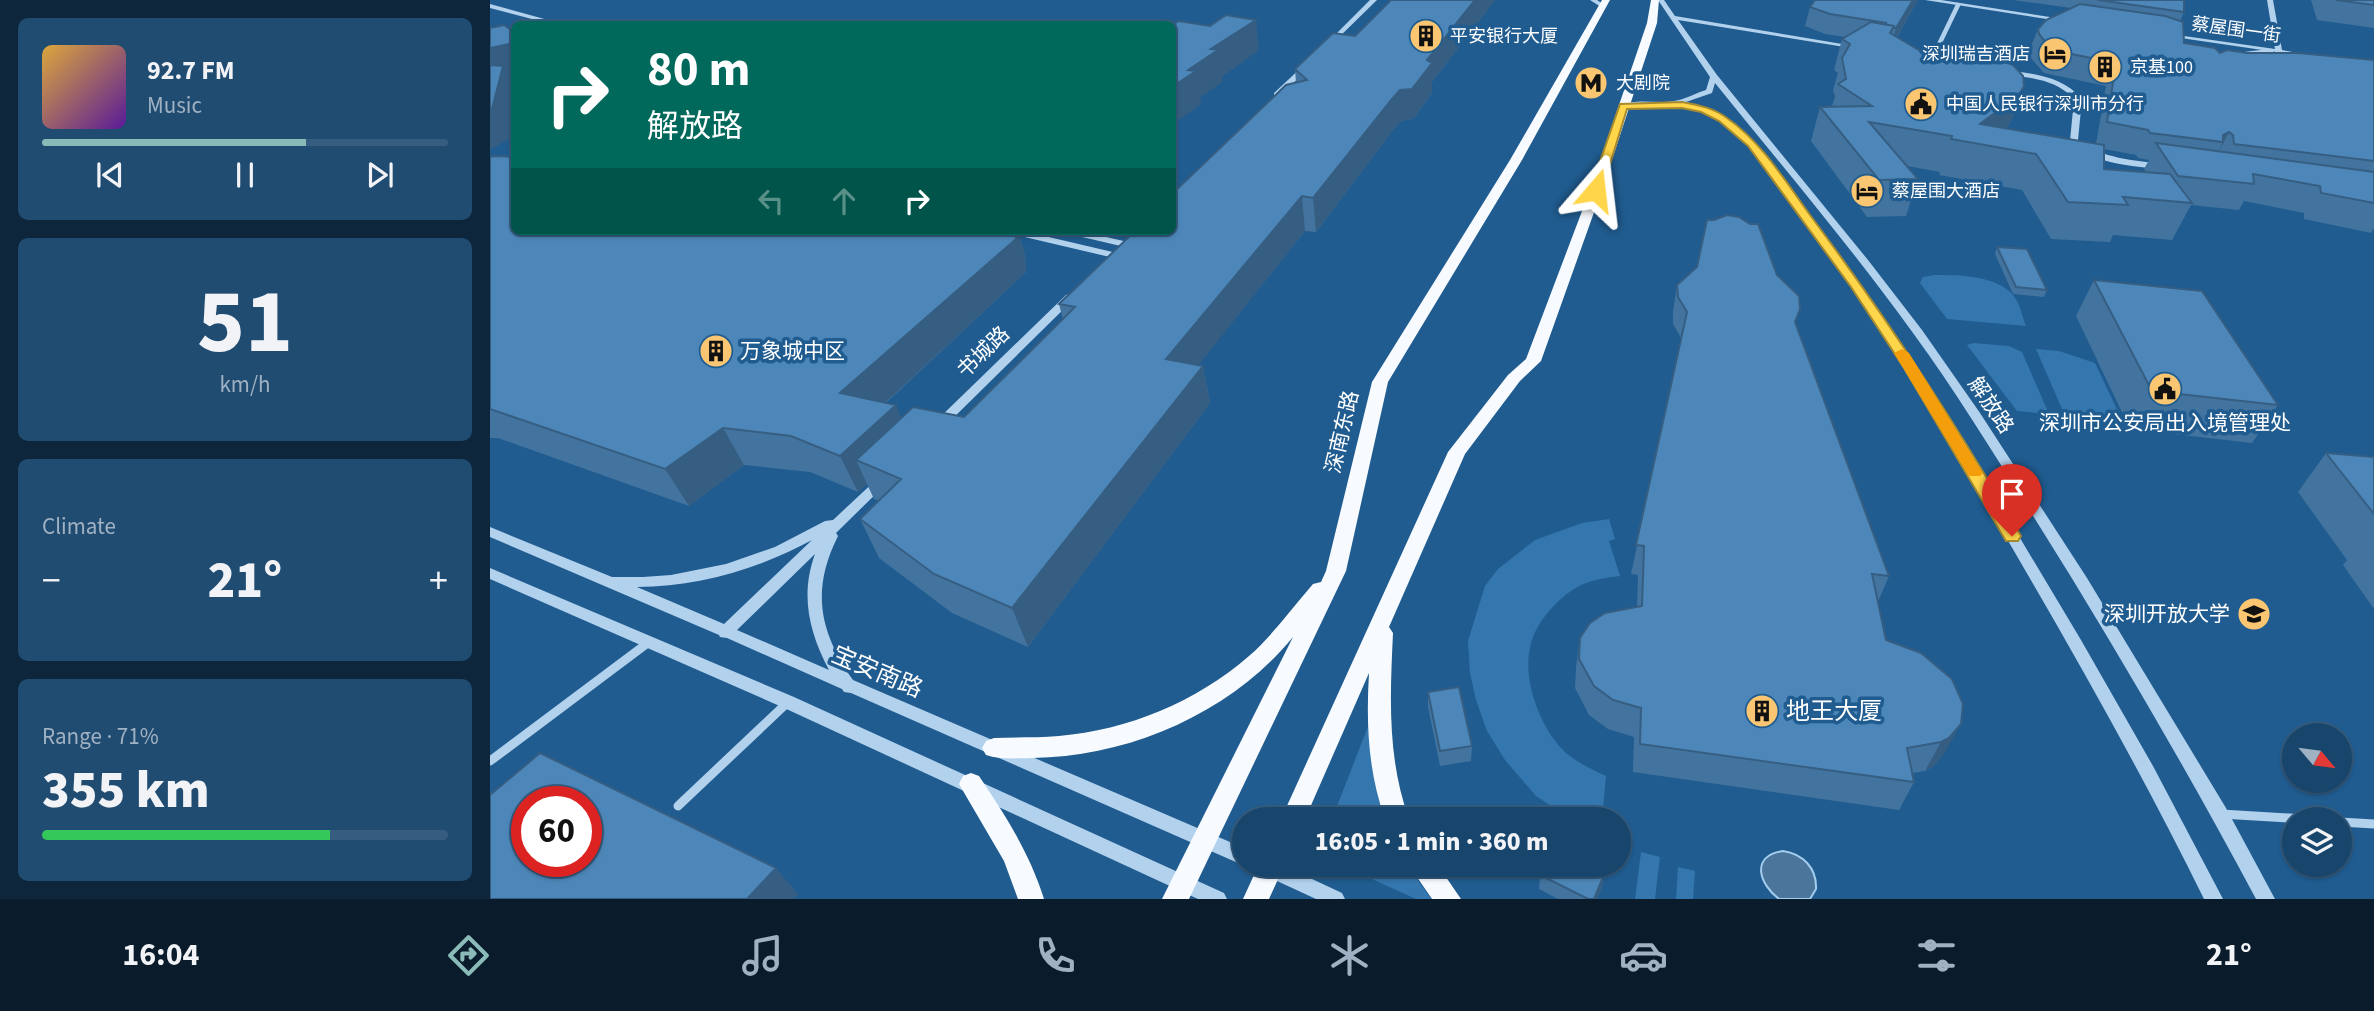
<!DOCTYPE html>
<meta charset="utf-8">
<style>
body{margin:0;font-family:"Source Sans 3","Noto Sans SC",sans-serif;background:#214c72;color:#f1f3f6;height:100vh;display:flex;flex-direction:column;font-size:26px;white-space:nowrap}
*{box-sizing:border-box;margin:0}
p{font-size:23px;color:#9fb1c2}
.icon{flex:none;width:38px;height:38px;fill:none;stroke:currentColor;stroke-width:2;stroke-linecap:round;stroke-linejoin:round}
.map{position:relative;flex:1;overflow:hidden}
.sheet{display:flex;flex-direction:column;gap:18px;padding:18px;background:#0d263b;width:490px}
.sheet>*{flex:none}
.guide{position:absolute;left:21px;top:21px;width:665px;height:214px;border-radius:10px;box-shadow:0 2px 5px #0004,0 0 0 2px #365d7f;background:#00695c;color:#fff;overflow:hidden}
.needle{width:46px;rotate:119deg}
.buttons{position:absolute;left:1792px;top:723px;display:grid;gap:14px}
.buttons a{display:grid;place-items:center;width:70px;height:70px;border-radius:50%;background:#18456c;box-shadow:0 2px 5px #0004,0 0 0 2px #365d7f;font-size:35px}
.speed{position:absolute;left:21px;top:786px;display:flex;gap:14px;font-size:35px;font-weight:700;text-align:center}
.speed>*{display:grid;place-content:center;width:91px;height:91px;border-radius:50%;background:#18456c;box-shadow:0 2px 5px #0004,0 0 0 2px #365d7f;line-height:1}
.speed .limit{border:10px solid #d22;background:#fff;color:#111}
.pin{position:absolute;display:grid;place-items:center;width:60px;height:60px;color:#fff;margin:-72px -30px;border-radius:50% 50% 50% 0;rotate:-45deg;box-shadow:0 0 7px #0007}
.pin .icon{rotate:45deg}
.me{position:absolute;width:77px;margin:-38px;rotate:17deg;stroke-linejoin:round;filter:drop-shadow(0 0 5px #0008)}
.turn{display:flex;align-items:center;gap:24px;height:147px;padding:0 21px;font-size:32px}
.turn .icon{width:91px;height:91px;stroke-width:2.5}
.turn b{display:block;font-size:49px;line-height:60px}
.lanes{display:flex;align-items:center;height:66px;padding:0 21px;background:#0003;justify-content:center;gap:35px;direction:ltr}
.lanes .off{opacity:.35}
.big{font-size:52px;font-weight:800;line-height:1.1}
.sheet .widget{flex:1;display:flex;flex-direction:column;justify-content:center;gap:10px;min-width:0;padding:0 24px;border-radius:10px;background:#214c72}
.sheet .dial{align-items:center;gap:0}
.dial b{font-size:91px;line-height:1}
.song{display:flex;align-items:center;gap:21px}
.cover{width:84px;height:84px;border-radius:10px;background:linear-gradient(135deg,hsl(40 70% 55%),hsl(270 70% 35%))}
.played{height:7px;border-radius:4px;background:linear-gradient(90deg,#8bbbb9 65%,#365d7f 65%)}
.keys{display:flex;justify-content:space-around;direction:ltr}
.heat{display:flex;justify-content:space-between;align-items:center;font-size:38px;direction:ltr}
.charge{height:10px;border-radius:5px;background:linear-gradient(90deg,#34c759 71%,#365d7f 0)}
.trip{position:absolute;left:742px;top:807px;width:399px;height:70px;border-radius:35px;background:#18456c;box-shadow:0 2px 5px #0004,0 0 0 2px #365d7f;font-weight:800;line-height:70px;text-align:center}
.menu{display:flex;height:112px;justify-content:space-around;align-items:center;background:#0a1c2b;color:#9fb1c2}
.menu .icon{width:49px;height:49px}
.menu .current{color:#8bbbb9}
.menu b{font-size:32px;color:#f1f3f6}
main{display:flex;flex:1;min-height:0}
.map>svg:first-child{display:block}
.green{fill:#3476ae}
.water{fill:#4b759a;stroke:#a4cdee;stroke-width:2}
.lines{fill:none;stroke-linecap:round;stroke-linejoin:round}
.minor-far1{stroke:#b1d1ed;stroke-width:4.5}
.minor{stroke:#b1d1ed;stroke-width:9}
.tertiary{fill:#b1d1ed;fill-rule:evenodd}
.primary{fill:#f7fbff;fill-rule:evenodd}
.wall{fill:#42749f;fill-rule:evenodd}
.shaded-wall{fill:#365e82}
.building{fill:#4d87b9;stroke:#365e82;stroke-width:2;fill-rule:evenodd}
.route{fill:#ffd54a;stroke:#a68a30;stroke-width:2}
.slow{fill:#f59e0b}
.labels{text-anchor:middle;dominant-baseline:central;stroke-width:7;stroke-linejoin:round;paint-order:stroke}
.far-street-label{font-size:18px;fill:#fff;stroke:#205c90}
.far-poi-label{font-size:18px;fill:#fff;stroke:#205c90;text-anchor:start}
.poi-label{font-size:21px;fill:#fff;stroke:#205c90;text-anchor:start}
.street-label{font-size:21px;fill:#fff;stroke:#205c90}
.near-street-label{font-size:24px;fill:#fff;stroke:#205c90}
.near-poi-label{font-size:24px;fill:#fff;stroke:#205c90;text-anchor:start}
</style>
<main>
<section class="sheet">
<div class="widget">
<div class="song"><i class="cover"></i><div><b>92.7 FM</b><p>Music</p></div></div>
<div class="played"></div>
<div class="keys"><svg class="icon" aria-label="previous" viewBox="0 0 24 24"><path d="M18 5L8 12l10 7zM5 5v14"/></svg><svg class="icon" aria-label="pause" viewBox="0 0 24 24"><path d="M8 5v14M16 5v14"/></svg><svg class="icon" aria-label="next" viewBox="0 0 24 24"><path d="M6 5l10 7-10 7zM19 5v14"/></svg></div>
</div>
<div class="widget dial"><b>51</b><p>km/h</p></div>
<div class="widget"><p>Climate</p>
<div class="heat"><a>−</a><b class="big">21°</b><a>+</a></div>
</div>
<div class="widget"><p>Range · 71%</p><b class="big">355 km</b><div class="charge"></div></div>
</section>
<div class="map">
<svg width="1884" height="899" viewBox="0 0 1884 899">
<rect width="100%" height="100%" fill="#205c90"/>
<path class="green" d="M1444,275C1468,275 1506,275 1523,295C1530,303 1532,316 1536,326L1457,319L1430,283L1433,277Z
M1483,343L1519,346L1532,352L1559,414L1527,411L1477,345Z
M1546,349L1569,351L1605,363L1633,422L1575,416Z
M1119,519L1125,539L1119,541L1130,576C1115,578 1098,580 1084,589C1065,601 1044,625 1040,648C1033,680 1049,724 1071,748C1082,760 1101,769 1116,776L1112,819H1081L1046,796L1015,760L997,731L986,700L980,673L978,641L995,586L1008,569L1045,540L1092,523Z
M879,724L883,766L895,819H842Z
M1151,852L1170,857L1165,899H1145Z
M851,865H917L941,899H926Z
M1188,867L1205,871L1203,899H1186Z"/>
<path class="water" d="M1293,851C1313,854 1327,868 1326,889L1320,899H1289C1269,884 1260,856 1293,851Z"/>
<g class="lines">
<path class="minor-far1" d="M1756,54L1781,51
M1442,59L1468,5"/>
<path class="minor" d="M0,761L159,642
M188,806L298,702
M1731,814L1815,819
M1850,822L1884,824"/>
<path class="tertiary" d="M880,0H887L841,45H837V43Z
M1100,0H1107L1116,6L1111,7Z
M1168,0H1174L1185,16L1370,47L1367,49L1188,20L1227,75L1378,260L1432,330L1490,413L1597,578L1736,808L1785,899H1766C1697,770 1623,643 1545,519C1505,456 1467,393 1423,333C1361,247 1292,166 1225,83L1222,93L1196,102L1211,106L1234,116L1265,144L1305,194L1397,324L1472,441L1591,640L1663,766L1733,899H1714C1656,781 1591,666 1524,551C1468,454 1411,357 1346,264C1311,215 1279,157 1230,121C1202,101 1165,104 1133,108L1129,106C1145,98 1167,104 1184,101C1194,100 1206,93 1216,90L1220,77Z
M1435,0H1451L1579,20L1576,22Z
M1777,0H1783L1792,50L1813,54V56L1677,36L1680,34L1785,49Z
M0,4L69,23L70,24H61L0,8Z
M814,65L820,66L790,97H784V93Z
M1516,70C1544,74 1572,76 1592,99L1588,140C1613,159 1643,160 1673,164L1677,167L1673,170C1641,165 1604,165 1580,141L1584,99C1565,78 1539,78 1513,74V70Z
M516,231H533L627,253L629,255L624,258L518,233Z
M573,231H590L638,242L640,244L635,247L575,233Z
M580,294L585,297L584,299L452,429H444L442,426L444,423L576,295Z
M392,477L398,481L396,484L346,533L348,536C321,590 329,631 363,680L754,848V864H756L754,865L748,863L361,693L354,692L352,689L237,638L230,637L229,635L0,537V527L122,577H153L181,575L236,564L285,547L335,521L343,520L388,478ZM322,540L234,624L147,587C207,587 269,569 322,540ZM325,554C310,595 319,632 339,670L247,630Z
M0,568L304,697L734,893L737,899H708L292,707L0,579Z
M768,864H790L852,893L855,899H826L770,873Z"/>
<path class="primary" d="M1112,0H1120L1032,160L898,382L856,571L699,899H672L803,637C742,712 640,757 543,758C528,758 510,760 496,755L492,748L496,741L504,738C525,737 547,738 569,736C638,730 706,702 759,656C783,635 802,608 823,584L831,582L836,571L882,382L1020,160Z
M1161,0H1169L1167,23L1112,190L1051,361L1030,381L975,454L899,627L903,633C900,697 897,758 919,819H895C878,771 876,724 879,673L815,819H791L958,452L1018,375L1036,359L1100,190L1157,23Z
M481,773L489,776C516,816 540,854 554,899H528L514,861L469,784L473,776Z
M769,864H795L779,899H753Z
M918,864H947L971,899H942Z"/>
</g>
<path class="wall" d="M901,0H1005L942,82V93L923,119L911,121L903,130L826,232L815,231L708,365L713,366L720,403L538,647L462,613L389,558L370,519L389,501L384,499L377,484L368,492L320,472L254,465L199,506L8,438H0V157L24,231H528L535,255L536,272L396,403L411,418L474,417L573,320L569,304L806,82L805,69L865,36Z
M1428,0L1407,37L1439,56L1534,86L1522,119L1516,129L1606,144L1616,86L1554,73L1540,57L1539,51L1548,29L1581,8L1523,0H1694V12L1690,21L1694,43L1730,53H1757L1884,60V228L1881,233L1814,219V213L1754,201L1749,210L1701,205L1682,240L1623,235L1620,242L1561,239L1532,190L1449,175L1450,172L1417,166L1428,179L1416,216L1377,217L1321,141L1330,107L1342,106L1345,97L1343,90L1348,73L1344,70L1352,39L1355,37L1335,34L1315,26L1320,7ZM1614,149L1646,155L1648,158L1659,160L1654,169L1656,172L1614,169Z
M1821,0H1884V28L1827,20Z
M1507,247L1557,290L1554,297L1523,294L1505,254Z
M1604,280L1788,405L1762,443L1640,429L1586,316Z
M1187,285L1306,326L1399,576L1388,602L1396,640L1431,653L1455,752L1443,767L1435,771L1423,773L1424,782L1409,810L1143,772L1144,737L1118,729L1099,715L1085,688L1086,667L1090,638L1147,607L1148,575L1141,574L1191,338L1183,324V311Z
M1836,453L1884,457V609L1853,565L1857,560L1808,492Z
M938,692L982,746L981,761L950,766L938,707Z
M1050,875L1113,884L1107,899H1068L1049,889Z"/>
<path class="shaded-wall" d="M985,0H1005L942,82V93L923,119L911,121L903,130L826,232L823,198L902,99Z
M1423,0H1428L1400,48L1406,28Z
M766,20L769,50L732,77V82L710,98L711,104L682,125V87L698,70L721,49Z
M24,43V74L19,75L24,85V118L20,138L0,150V48Z
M1534,86L1522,119L1516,128L1490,124Z
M1739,132L1726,157L1733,142V135Z
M812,196L815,231L684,396L676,359Z
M526,231H528L535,255L536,272L367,429L350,393Z
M713,366L720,403L538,647L522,608Z
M406,405L421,441L366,460L377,484L368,492L350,456Z
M233,428L254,465L199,506L175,469Z
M1471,724L1455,752L1443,767L1435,771L1451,742Z
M286,868L308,894L304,899H257Z
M1116,870L1113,884L1107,899H1104Z"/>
<path class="building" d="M901,0H985L937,60L942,63L922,89L910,90L902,99L823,198L812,196L676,359L713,366L522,608L444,574L370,519L411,479L366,460L423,407L474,417L585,307L569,304L645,231H682V194L796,85L817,80L805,69L843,33L865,36Z
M1325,0H1423L1406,28H1403L1404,26L1394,24L1397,23L1340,14L1320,7Z
M1608,0H1694V12Z
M1846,0H1884V5Z
M1590,4L1675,16L1693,22L1694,43L1725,48L1730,53L1737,50L1757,53H1808L1884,60V161L1744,144L1743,135L1739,132L1733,135V142L1660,133L1658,130L1617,122L1626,63L1562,50L1549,34L1548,29L1556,20Z
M736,15L766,20L721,49L728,50L698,70L706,71L682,87V25L689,21L720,26Z
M1381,22L1404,26L1400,33L1439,56L1469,46L1495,49L1524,66L1533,76L1534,86L1529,95L1490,124L1614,145V169L1680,174L1702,203L1633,197L1638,205L1578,202L1546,154L1461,139L1462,136L1379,122L1428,179L1389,180L1330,107L1382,106L1348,84L1356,79L1352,58L1360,44L1352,39Z
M14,25L24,32V43L0,48V28Z
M0,65L13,66L2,109H0Z
M1666,143L1884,172V203L1831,193L1830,186L1763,174L1764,184L1688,176Z
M5,156L24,157V231H526V239L350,393L406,405L350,456L301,436L233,428L175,469L0,409V157Z
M1237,215L1249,217L1260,224H1268L1287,275L1309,296L1310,309L1305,322L1399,576L1382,574L1396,640L1431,653L1462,679L1473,704L1471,724L1459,738L1451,742L1417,748L1424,782L1150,744L1151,708L1123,700L1104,686L1089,659L1090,638L1100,623L1115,613L1152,606L1154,546L1146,545L1197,312L1188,297L1187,285L1207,267L1217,220H1224Z
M1507,247L1537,249L1557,290L1526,287Z
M1604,280L1712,291L1788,405L1662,391Z
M1836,453L1884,457V514Z
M969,687L982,746L950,751L938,692Z
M50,753L286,868L257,899H0V795ZM37,802H96V861H37Z
M1055,864H1104L1116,870L1104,899H1098L1050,875Z"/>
<path class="route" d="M1192,102C1208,105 1224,108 1237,118C1273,143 1297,184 1323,219C1399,321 1468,427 1531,536L1528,541H1516L1414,368L1361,287L1258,146L1229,121L1211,112L1192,108L1137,109L1112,190L1102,193L1100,190L1130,104Z"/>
<path class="slow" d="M1412,349L1419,353L1490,469L1493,473L1490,476H1479L1404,353Z"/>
<defs>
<symbol id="building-disc" viewBox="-11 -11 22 22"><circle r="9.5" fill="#fac672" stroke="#205c90"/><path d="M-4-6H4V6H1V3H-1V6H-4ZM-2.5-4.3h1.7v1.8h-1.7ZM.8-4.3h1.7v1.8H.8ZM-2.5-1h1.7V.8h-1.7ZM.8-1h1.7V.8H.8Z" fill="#111"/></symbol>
<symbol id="hotel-disc" viewBox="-11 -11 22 22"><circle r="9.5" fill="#fac672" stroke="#205c90"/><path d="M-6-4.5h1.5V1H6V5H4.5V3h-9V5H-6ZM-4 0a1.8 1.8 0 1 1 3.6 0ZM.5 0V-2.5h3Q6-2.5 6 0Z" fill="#111"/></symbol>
<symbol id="metro-disc" viewBox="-11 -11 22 22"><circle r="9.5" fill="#fac672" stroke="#205c90"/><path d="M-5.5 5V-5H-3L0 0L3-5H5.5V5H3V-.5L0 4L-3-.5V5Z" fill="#111"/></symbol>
<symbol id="civic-disc" viewBox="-11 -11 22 22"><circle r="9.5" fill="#fac672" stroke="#205c90"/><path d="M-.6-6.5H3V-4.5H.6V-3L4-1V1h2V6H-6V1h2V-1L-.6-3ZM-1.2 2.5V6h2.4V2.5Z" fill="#111"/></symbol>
<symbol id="university-disc" viewBox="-11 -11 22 22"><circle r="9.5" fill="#fac672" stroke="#205c90"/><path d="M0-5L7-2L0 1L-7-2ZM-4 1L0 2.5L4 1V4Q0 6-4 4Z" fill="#111"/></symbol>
</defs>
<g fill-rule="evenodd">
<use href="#building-disc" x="917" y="17" width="38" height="38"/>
<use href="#hotel-disc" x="1546" y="35" width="38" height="38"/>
<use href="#building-disc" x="1596" y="48" width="38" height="38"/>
<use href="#metro-disc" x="1082" y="64" width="38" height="38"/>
<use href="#civic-disc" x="1412" y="85" width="38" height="38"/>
<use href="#hotel-disc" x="1358" y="172" width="38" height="38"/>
<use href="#building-disc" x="207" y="332" width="38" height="38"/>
<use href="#civic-disc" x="1656" y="370" width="38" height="38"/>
<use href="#university-disc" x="1745" y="595" width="38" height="38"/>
<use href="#building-disc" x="1253" y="692" width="38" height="38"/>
</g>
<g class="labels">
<g class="far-street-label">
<text transform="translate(1746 30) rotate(8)">蔡屋围一街</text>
</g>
<g class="far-poi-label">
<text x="960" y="36">平安银行大厦</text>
<text x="1540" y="54" text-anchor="end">深圳瑞吉酒店</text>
<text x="1640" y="67">京基100</text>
<text x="1126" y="83">大剧院</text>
<text x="1456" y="104">中国人民银行深圳市分行</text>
<text x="1402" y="191">蔡屋围大酒店</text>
</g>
<g class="poi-label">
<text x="250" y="351">万象城中区</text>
<text x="1675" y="423" text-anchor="middle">深圳市公安局出入境管理处</text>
<text x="1740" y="614" text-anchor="end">深圳开放大学</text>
</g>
<g class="street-label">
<text transform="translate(493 352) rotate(-44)">书城路</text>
<text transform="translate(1501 405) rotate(56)">解放路</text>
<text transform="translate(852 432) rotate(-77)">深南东路</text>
</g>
<g class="near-street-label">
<text transform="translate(387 672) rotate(23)">宝安南路</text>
</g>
<g class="near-poi-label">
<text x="1296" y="711">地王大厦</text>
</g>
</g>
</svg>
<div class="buttons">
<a><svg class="needle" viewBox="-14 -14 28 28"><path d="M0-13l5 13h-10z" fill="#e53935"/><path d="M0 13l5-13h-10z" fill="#9fb1c2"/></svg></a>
<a><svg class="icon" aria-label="layers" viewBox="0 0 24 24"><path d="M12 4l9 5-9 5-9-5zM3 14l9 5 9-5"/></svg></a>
</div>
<div class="speed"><div class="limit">60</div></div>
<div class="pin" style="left:1522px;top:536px;background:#d93025"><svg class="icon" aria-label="arrive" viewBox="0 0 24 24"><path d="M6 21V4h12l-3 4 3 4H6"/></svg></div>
<svg class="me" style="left:1106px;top:190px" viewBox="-20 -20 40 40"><path d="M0-17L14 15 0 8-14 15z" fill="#ffd54a" stroke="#fff" stroke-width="4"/></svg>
<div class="trip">16:05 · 1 min · 360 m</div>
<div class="guide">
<div class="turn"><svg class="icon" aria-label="right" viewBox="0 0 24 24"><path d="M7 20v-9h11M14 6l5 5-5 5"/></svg><div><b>80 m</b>解放路</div></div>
<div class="lanes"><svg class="icon off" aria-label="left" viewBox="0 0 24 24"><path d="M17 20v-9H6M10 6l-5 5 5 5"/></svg><svg class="icon off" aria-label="ahead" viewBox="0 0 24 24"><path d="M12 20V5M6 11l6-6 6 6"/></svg><svg class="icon" aria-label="right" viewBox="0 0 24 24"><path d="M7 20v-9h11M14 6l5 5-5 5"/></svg></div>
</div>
</div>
</main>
<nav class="menu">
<b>16:04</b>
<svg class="icon current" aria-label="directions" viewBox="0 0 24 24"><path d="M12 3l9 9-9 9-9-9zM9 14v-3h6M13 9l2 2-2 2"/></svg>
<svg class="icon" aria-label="music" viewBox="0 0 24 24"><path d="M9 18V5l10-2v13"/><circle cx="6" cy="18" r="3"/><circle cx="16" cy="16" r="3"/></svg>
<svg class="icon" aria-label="phone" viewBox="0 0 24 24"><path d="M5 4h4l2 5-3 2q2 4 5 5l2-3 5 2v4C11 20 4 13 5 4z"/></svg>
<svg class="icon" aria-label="climate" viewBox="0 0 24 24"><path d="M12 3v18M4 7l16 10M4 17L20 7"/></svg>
<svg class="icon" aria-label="car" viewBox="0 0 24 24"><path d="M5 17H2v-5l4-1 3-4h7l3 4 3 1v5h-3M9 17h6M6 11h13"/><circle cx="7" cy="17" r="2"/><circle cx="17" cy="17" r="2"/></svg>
<svg class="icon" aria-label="filters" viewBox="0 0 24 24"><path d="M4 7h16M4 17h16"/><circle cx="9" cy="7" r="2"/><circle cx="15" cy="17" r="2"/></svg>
<b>21°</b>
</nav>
